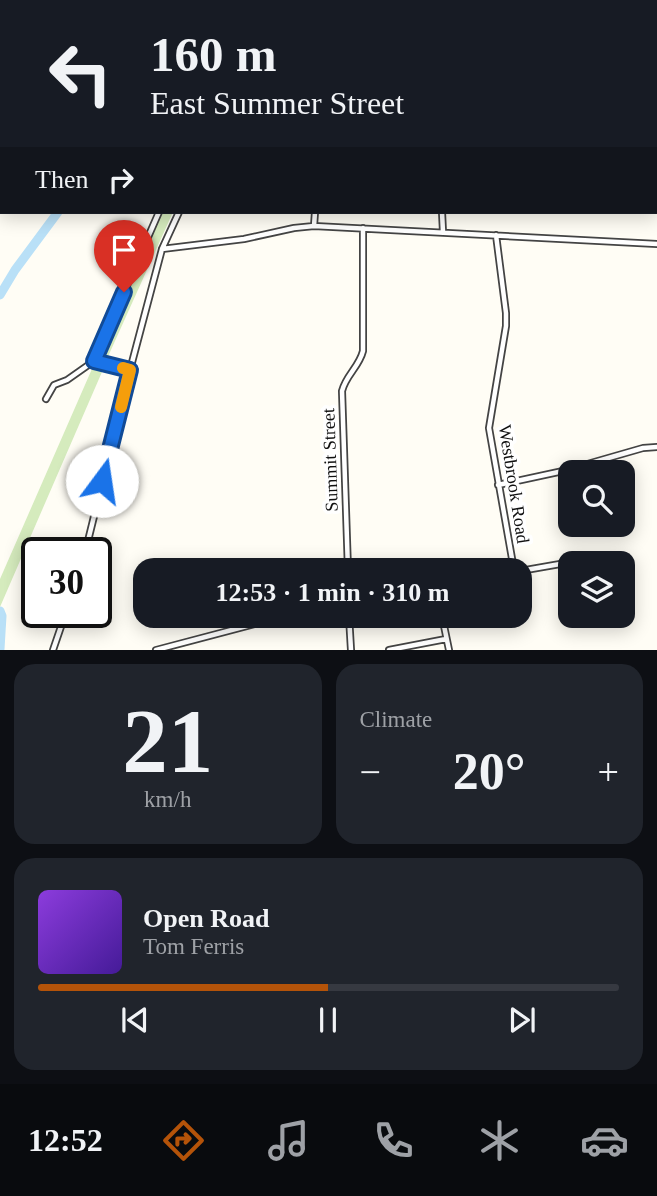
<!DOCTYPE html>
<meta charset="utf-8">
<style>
body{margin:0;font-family:"Times New Roman",serif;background:#20242c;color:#f1f3f6;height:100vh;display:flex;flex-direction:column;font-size:26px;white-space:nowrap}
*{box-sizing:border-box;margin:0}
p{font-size:23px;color:#9ea1a6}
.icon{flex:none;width:38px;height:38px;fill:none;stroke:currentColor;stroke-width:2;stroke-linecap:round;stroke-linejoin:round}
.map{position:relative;height:650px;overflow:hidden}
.panel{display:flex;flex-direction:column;gap:14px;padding:14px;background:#0d0f14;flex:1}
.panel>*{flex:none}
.banner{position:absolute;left:0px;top:0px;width:658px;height:214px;box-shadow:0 4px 18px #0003;background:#171b24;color:#f1f3f6;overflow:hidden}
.fabs{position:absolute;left:558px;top:460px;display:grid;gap:14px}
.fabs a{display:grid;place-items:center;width:77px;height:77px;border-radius:14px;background:#171b24;box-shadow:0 4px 18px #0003;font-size:35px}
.speed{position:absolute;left:21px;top:537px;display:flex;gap:14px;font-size:35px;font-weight:700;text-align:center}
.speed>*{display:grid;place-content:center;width:91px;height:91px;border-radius:50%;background:#171b24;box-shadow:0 4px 18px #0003;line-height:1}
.speed .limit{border:4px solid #111;border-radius:10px;background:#fff;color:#111}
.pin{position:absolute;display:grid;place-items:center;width:60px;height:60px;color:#fff;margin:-72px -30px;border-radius:50% 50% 50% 0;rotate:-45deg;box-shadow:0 0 7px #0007}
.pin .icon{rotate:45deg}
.me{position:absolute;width:77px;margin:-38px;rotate:14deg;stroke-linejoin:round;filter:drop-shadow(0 0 5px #0008)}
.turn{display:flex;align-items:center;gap:24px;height:147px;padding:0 35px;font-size:32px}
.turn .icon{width:91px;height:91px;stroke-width:2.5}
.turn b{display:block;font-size:49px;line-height:60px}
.then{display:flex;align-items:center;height:66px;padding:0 35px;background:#0003;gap:14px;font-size:26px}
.big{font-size:52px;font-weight:800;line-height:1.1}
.panel .widget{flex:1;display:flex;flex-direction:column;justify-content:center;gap:10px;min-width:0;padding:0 24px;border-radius:21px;background:#20242c}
.panel .dial{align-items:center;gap:0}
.dial b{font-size:91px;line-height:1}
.song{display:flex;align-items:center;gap:21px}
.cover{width:84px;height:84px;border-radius:10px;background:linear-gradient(135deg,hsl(270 70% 55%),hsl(260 70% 35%))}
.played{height:7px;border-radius:4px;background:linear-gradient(90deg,#b45309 50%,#363941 50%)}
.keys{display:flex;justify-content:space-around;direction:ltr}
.heat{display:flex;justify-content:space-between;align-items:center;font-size:38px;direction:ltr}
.panel .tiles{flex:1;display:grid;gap:14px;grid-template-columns:1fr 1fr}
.widget:last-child{grid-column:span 2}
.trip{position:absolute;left:133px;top:558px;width:399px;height:70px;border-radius:21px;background:#171b24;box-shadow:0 4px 18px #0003;font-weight:800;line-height:70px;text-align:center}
.tab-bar{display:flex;height:112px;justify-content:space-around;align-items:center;background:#090b0e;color:#9ea1a6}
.tab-bar .icon{width:49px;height:49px}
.tab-bar .on{color:#b45309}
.tab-bar b{font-size:32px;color:#f1f3f6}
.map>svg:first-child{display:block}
.green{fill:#d5ebbd}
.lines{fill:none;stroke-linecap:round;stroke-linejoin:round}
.river{stroke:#b9e0f7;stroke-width:9}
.street-casing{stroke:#444;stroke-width:8}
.secondary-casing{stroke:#333;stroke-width:9}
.highway-casing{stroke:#222;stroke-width:10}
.street{stroke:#fff;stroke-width:4.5}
.secondary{stroke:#fff6b0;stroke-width:5}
.highway{stroke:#f5a25d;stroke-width:7}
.route-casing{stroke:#114b97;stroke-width:18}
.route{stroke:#1a73e8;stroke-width:12}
.slow{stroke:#f59e0b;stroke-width:12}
.labels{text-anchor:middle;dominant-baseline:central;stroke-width:7;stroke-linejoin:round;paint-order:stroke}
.street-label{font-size:18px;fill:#111;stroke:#fff}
</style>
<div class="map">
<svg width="657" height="650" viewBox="0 0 657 650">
<rect width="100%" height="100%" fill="#fffdf5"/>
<path class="green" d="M160,212H173L106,361L96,358Z
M95,362L105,365L0,607V579Z"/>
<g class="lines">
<path class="river" d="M178,0V2
M0,295L15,270L58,212
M0,611L2,616L0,649"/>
<defs>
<path id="street" d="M34,0V2
M423,0V2
M275,2L276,0
M442,212L443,232
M314,226L315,212
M496,235L506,313V326L489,428L514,570
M162,249L244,239L294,228L314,226L657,244
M94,361L130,370
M46,399L54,385L67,380L94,361L159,212
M498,485L563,471L643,448L657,447
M85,553L130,370L162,249L179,212
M348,570L342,391C346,375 359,367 363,351V228
M520,571L583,560H591L598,563
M349,616L351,650
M442,616L449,650
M53,650L66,612
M156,650L285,616
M389,650L446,639"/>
<path id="secondary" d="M634,0L635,2
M656,129L657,137"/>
<path id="highway" d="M15,2L17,0
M0,16L2,14"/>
</defs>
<use href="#street" class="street-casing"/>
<use href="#secondary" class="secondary-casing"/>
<use href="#highway" class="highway-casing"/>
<use href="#street" class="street"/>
<use href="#secondary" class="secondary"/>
<use href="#highway" class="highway"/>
</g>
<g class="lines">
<defs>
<path id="route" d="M102,481L130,370L94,361L124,292"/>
</defs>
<use href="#route" class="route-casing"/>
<use href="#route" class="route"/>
<path class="slow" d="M121,407L130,370L123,368"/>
</g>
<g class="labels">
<g class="street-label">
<text transform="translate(330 460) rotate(-92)">Summit Street</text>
<text transform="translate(514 484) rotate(81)">Westbrook Road</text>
</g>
</g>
</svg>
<div class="fabs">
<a><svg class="icon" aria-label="search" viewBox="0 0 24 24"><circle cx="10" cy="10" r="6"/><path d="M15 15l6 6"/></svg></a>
<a><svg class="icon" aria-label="layers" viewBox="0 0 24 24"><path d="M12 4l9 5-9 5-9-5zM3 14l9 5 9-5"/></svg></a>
</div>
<div class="speed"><div class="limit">30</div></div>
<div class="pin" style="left:124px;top:292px;background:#d93025"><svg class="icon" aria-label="arrive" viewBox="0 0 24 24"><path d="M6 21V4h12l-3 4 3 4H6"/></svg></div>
<svg class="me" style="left:102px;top:481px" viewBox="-20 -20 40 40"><circle r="19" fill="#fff"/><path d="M0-13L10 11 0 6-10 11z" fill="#1a73e8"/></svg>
<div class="trip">12:53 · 1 min · 310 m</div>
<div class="banner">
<div class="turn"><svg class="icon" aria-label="left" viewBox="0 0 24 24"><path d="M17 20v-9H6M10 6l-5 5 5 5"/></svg><div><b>160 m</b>East Summer Street</div></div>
<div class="then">Then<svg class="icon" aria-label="right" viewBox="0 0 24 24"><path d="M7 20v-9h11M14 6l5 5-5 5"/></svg></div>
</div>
</div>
<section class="panel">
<div class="tiles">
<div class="widget dial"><b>21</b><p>km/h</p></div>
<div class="widget"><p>Climate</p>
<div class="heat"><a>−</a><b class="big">20°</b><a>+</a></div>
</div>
<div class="widget">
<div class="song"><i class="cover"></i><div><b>Open Road</b><p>Tom Ferris</p></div></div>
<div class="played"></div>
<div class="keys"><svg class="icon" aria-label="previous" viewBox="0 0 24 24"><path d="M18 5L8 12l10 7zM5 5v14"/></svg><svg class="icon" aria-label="pause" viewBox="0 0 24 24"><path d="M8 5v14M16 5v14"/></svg><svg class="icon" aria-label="next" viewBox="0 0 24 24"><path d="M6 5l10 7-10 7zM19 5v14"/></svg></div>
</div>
</div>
</section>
<nav class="tab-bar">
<b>12:52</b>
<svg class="icon on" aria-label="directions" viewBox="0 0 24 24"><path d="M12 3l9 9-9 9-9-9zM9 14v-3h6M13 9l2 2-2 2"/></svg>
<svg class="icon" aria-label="music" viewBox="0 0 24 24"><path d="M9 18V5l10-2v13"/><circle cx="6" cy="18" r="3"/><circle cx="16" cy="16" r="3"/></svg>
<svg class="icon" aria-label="phone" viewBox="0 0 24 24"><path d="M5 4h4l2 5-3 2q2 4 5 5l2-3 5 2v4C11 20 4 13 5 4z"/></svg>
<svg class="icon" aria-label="climate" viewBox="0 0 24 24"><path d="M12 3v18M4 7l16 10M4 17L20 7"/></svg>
<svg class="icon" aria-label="car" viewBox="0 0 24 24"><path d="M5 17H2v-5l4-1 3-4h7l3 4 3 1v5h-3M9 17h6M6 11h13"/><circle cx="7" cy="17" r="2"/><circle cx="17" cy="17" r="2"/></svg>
</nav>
